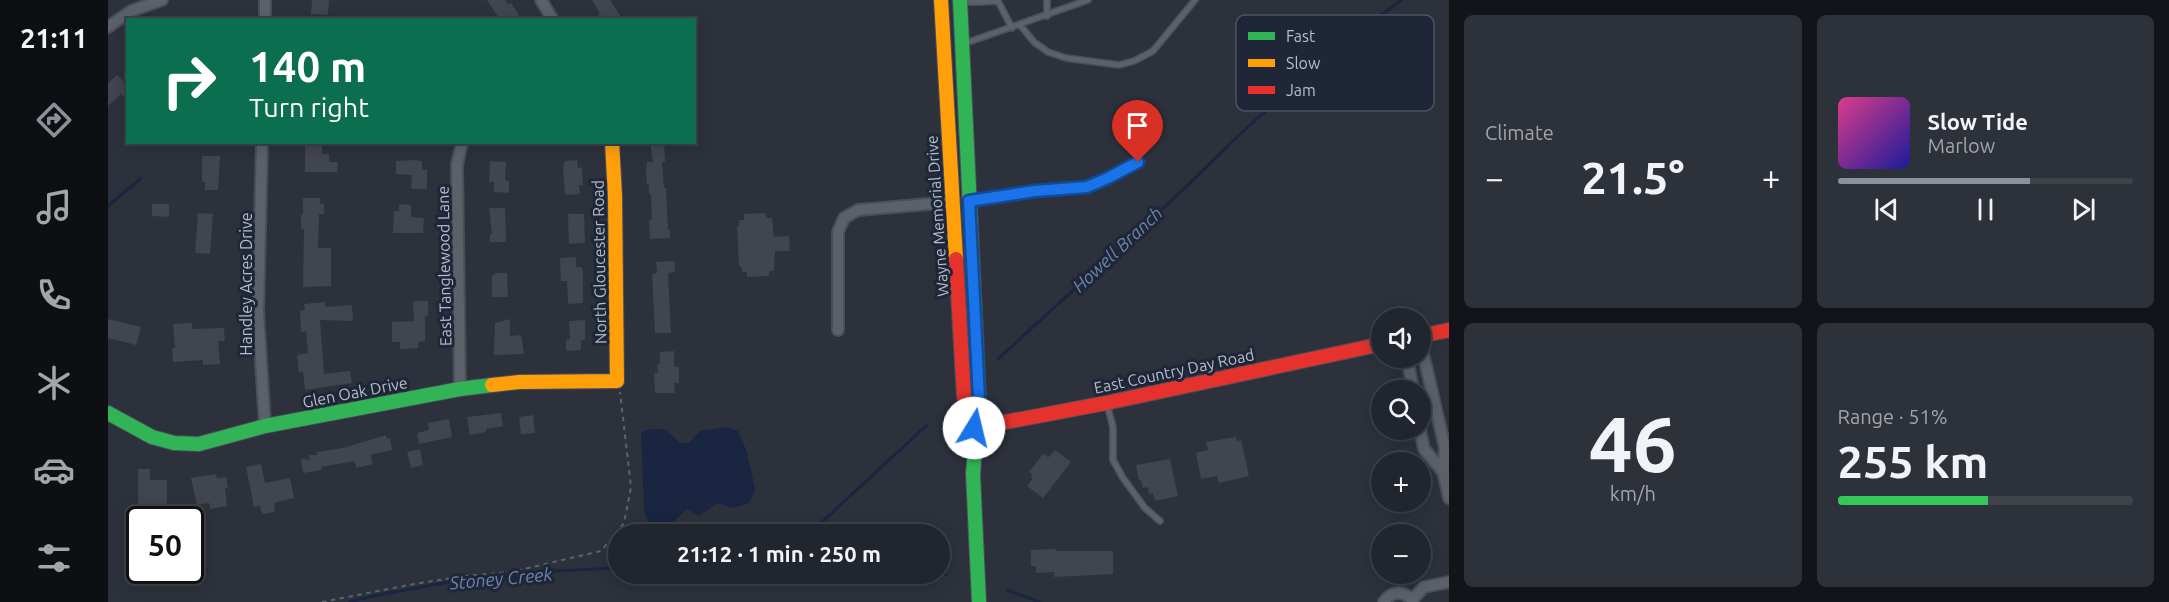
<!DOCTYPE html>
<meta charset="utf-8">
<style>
body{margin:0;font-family:Ubuntu,sans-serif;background:#2d3139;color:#f1f3f6;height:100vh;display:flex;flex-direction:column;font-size:22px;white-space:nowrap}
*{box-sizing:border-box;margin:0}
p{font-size:20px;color:#a2a5aa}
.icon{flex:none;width:33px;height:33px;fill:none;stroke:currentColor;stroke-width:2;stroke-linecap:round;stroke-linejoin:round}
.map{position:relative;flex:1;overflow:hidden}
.sheet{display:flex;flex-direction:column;gap:15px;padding:15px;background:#121419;width:720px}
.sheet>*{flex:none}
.hud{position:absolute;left:18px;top:18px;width:570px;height:126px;border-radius:0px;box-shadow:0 3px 15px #0003,0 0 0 2px #3e4249;background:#0b6e4f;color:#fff;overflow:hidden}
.controls{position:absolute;left:1263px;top:308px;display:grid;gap:12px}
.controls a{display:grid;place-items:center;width:60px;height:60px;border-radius:50%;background:#21252d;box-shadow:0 3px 15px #0003,0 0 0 2px #3e4249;font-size:30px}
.speed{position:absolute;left:18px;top:506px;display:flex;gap:12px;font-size:30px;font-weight:700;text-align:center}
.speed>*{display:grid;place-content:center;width:78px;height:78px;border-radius:50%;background:#21252d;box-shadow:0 3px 15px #0003,0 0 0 2px #3e4249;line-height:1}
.speed .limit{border:3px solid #111;border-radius:9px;background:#fff;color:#111}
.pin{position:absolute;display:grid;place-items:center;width:51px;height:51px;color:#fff;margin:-62px -26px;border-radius:50% 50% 50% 0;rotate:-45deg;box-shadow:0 0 6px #0007}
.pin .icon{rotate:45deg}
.me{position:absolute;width:66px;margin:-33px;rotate:9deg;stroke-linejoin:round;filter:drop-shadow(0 0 4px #0008)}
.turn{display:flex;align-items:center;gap:21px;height:126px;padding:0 24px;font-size:27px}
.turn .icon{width:78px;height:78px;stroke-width:2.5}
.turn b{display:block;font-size:42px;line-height:51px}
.big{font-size:45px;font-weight:700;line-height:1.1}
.sheet .tile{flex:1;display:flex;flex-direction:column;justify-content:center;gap:9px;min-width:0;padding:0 21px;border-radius:9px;background:#2d3139}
.sheet .dial{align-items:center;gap:0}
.dial b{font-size:78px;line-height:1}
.song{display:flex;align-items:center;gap:18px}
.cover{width:72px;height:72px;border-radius:9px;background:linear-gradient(135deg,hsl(330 70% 55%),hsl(240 70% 35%))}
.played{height:6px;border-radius:3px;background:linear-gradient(90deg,#8c9099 65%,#3e4249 65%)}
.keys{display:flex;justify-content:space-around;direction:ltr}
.heat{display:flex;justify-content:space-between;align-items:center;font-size:33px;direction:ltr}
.charge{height:9px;border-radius:4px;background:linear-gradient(90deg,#34c759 51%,#3e4249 0)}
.sheet .tiles{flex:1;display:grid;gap:15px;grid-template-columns:repeat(2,1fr)}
.trip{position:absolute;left:500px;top:524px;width:342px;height:60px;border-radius:30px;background:#21252d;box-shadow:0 3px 15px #0003,0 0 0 2px #3e4249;font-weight:700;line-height:60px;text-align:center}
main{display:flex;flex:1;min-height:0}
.tabs{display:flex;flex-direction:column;width:108px;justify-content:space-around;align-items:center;background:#0d0f12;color:#a2a5aa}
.tabs .icon{width:42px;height:42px}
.tabs .current{color:#8c9099}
.tabs b{font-size:27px;color:#f1f3f6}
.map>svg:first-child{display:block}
.water{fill:#192541}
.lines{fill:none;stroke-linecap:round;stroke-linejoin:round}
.stream{stroke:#192541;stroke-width:3}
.building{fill:#414550}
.lane-casing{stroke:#4a4e59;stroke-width:8}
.street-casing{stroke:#4a4e59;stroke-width:14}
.fast-casing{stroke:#4a4e59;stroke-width:16}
.slow-casing{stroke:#4a4e59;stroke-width:16}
.jam-casing{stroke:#4a4e59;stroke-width:16}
.path{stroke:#5e636b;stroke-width:2;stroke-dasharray:4.5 4.5;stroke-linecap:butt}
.lane{stroke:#5c6069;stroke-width:5}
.street{stroke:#5c6069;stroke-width:10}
.fast{stroke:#30b455;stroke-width:14}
.slow{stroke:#ff9f0a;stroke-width:14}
.jam{stroke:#e5322d;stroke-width:14}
.route-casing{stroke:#114b97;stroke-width:15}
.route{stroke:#1a73e8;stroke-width:10}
.labels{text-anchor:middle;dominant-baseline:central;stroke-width:6;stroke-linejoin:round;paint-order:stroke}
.street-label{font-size:16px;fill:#b6bdcc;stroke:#1e2638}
.water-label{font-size:18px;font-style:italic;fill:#6e83ad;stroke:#1e2638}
.key{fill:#1e2638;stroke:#4c5364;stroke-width:1.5}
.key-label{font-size:16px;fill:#b6bdcc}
</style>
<main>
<nav class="tabs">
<b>21:11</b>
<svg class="icon current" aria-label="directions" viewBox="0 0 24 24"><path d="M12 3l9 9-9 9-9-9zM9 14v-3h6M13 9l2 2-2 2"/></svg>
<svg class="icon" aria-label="music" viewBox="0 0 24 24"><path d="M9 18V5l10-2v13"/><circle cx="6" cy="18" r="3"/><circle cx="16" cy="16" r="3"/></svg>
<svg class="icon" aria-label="phone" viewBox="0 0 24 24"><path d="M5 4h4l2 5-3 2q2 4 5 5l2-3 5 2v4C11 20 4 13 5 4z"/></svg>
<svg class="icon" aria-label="climate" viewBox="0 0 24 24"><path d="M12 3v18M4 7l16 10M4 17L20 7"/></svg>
<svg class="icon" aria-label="car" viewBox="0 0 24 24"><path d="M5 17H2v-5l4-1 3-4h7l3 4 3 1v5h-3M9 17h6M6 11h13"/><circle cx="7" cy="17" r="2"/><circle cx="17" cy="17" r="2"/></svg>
<svg class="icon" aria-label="filters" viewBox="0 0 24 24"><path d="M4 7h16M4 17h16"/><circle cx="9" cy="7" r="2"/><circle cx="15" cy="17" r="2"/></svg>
</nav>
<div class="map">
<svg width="1341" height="602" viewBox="0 0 1341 602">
<rect width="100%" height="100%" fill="#2c313c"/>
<path class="water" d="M619,427L630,431L639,452L647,489L641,503L625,508L610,503L591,516L579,509C567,520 558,531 542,528L536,510L533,432C554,426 556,428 572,443H581L592,431Z"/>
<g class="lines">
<path class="stream" d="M0,206L33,178
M890,359L1076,189L1131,135L1199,74L1218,59L1236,41L1294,0
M704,534L715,521L819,425
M831,572L838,574
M899,590L931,602
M242,602L265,596L342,582L414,577L447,571L510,568"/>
</g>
<path class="building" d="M204,0H221L220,15L203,14Z
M379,0H397L400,4L403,3L411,15L404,20H392Z
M484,0H502L515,20H484L492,14Z
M9,75L20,86V102L13,94L0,106V83Z
M197,142H214V154H221V162H230L229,172H197Z
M542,142H556L557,162H554L556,188H558L560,230H562V238L542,239L541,220L544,219L543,194H541V185H539L538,172L539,162H545Z
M94,156H112L110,190H97V182H94Z
M304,160L314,161V170H319V189H303L304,175L288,174V161Z
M469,160L470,168L474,167L475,185H471L472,194L457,195L455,168L457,161Z
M382,161L398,162L397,180L401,181V193L386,192V182H381Z
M195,198H212V204H216V214H211L210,248H223V286L195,287L196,229H193V215H195Z
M44,204H61V217L44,216Z
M291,204L303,205V217L316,218L315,233H285L286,211H291Z
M381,208H397L398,242H382V234H384Z
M90,213L105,214L102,254L87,253Z
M658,213V218H664L666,237L681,236L682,251H667L666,271H661V276L639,277V272H634L633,266H631L629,226H631V220H636V214Z
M460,214H476L477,243L461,244Z
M468,257V267H474L475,273V303L460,304L459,281H453L452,258Z
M566,261L567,272L560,273L563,333H547L544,274L549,273L548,262Z
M387,273H399L400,297H384V275H387Z
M305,301H320V316H317V341L310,342V348L292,349V342H284V322L306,321Z
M217,302V307L244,305L245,321L212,320L216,374L242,371L244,383L197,390L195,372L191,373L189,355L200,353L198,331L193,332L192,311L197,310L196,304Z
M0,319L33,327L28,345L0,338Z
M402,319V336L413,335L416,354L386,355L387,323Z
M477,320V340H473V350L458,351V340L462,339L461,321Z
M84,323V329L116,328L117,341H110L112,364L95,365V360L65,362L64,348H67L65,324Z
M566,351V367H571V383H566L567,393H547L546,373H550L549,364H552V352Z
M393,413L395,426L378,429V432L362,435L359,417Z
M425,415L427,433L413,434L411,417Z
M341,419L344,437L311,444L309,433L321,430L320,423Z
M278,435L279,439L282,438L284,450L262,455L265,464L248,468L247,461L213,467L214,470L195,473L193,459L202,460L201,455H209V452L235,448Z
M1128,437L1129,441L1133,440L1141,476L1111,483L1109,476L1093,479L1088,453L1100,450L1098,442Z
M312,449L315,465L303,468L299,452Z
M947,450L963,462L935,498L919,486L925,478L923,477L924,474L921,472L935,454L941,457Z
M1062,459L1070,496L1047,501L1045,493L1041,494L1040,487L1035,488L1033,480H1031L1028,465Z
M153,464L157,483L182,478L186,498L166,503L167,512L154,514L152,505L146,507L138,467Z
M30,469H42V480H59V506L30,504Z
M108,474L109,478L118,477L120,488H117L119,506L102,509L101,503L89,505L83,478Z
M948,549V551H1005V574L946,577V572L928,573V566H923V550Z"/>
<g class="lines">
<defs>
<path id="lane" d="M872,0V2L890,1L904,28
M939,0V16
M853,2H872
M912,25L926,42L940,52L958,58L1011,65L1026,61L1045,51L1087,0
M855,44L980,0
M861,201L927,191L979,187L1000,178L1030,162
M999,404L1005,427V460L1015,478L1037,508L1052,521"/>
<path id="street" d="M433,0L445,20
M157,20V0
M0,27L23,11L54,0
M154,142L150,312L157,426
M730,330V232L736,218L750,210L845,202
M1299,357L1305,390
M352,389L349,165L354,142
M1312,429L1316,449L1335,472L1337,448L1312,340
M1341,471L1335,472L1341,498
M1304,600L1316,587L1341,582
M1276,602C1284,590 1297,590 1305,602"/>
<path id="fast" d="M852,0L871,398L865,474L871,602
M0,413L44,437L66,443L91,444L157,426L352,389L384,385"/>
<path id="slow" d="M833,0L848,259
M384,385L411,382L509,381L507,196L504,142"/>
<path id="jam" d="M848,259L856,397L864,423
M1312,336L1341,330
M866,428L998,403L1274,344"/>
</defs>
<use href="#lane" class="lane-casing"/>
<use href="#street" class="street-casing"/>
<use href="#fast" class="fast-casing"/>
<use href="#slow" class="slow-casing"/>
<use href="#jam" class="jam-casing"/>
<path class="path" d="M214,602L306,584L357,576L403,572L493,551L516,523L523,487L512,392"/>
<use href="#lane" class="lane"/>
<use href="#street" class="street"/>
<use href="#fast" class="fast"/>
<use href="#slow" class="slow"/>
<use href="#jam" class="jam"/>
</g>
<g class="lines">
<defs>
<path id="route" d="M866,428L871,398L861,201L927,191L979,187L1000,178L1030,162"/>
</defs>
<use href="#route" class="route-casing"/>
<use href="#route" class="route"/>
</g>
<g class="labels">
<g class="street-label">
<text transform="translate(829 216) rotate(-94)">Wayne Memorial Drive</text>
<text transform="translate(491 262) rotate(-91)">North Gloucester Road</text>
<text transform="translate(336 266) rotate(-91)">East Tanglewood Lane</text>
<text transform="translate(138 284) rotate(-90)">Handley Acres Drive</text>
<text transform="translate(1066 371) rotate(-12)">East Country Day Road</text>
<text transform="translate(247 392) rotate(-11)">Glen Oak Drive</text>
</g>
<g class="water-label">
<text transform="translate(1009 249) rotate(-43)">Howell Branch</text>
<text transform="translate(393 578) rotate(-5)">Stoney Creek</text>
</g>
</g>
<rect x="1128" y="15" width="198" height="96" rx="9" class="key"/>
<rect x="1140" y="32" width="27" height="8" fill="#30b455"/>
<rect x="1140" y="59" width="27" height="8" fill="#ff9f0a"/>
<rect x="1140" y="86" width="27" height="8" fill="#e5322d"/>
<g class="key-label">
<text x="1178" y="42">Fast</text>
<text x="1178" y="69">Slow</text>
<text x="1178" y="96">Jam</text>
</g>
</svg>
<div class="controls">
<a><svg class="icon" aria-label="sound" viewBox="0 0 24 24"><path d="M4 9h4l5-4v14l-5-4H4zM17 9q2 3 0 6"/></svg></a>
<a><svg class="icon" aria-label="search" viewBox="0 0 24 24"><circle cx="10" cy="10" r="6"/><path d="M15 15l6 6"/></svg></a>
<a>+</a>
<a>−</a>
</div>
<div class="speed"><div class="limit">50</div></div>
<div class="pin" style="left:1030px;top:162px;background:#d93025"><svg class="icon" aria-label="arrive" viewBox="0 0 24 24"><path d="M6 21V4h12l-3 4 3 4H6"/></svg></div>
<svg class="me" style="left:866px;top:428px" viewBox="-20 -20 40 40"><circle r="19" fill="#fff"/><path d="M0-13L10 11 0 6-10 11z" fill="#1a73e8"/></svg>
<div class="trip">21:12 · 1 min · 250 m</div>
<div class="hud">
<div class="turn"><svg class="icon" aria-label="right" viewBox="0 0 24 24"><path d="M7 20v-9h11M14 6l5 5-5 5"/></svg><div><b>140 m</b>Turn right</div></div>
</div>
</div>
<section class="sheet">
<div class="tiles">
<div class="tile"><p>Climate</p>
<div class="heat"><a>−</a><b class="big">21.5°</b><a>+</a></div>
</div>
<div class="tile">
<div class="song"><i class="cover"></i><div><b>Slow Tide</b><p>Marlow</p></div></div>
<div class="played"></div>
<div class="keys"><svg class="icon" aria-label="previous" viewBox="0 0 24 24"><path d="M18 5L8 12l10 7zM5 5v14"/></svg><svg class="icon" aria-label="pause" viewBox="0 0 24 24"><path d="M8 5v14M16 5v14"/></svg><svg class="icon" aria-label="next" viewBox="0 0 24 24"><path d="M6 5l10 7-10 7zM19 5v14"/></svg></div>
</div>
<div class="tile dial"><b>46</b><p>km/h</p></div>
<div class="tile"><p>Range · 51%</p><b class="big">255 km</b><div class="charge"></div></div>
</div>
</section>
</main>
